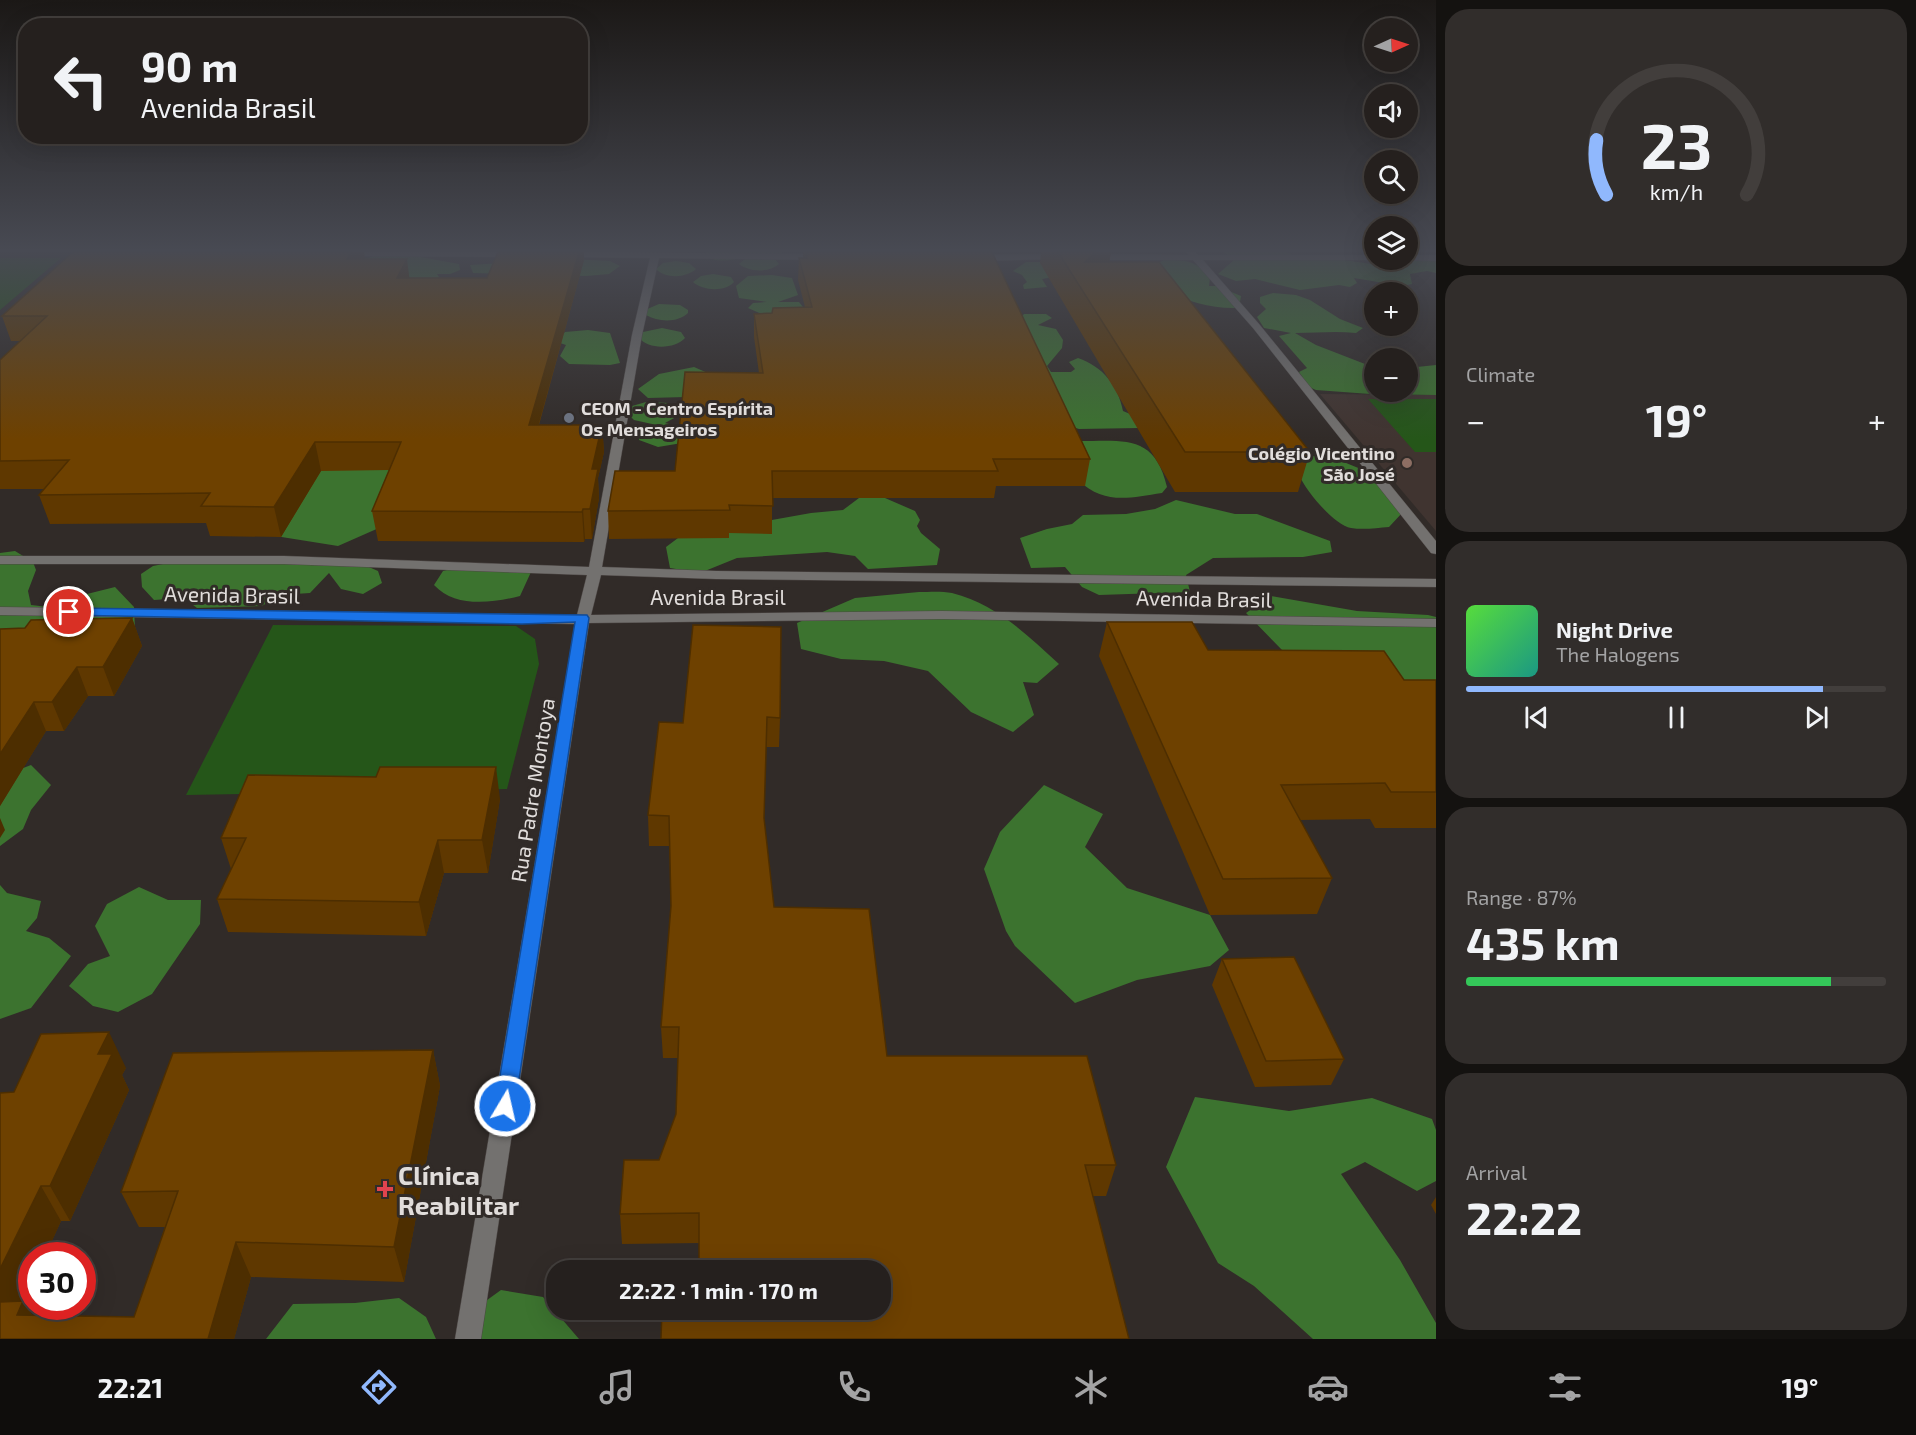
<!DOCTYPE html>
<meta charset="utf-8">
<style>
body{margin:0;font-family:"Exo 2",sans-serif;background:#312d2b;color:#f1f3f6;height:100vh;display:flex;flex-direction:column;font-size:22px;white-space:nowrap}
*{box-sizing:border-box;margin:0}
p{font-size:20px;color:#a3a3a4}
.icon{flex:none;width:33px;height:33px;fill:none;stroke:currentColor;stroke-width:2;stroke-linecap:round;stroke-linejoin:round}
.map{position:relative;flex:1;overflow:hidden}
.panel{display:flex;flex-direction:column;gap:9px;padding:9px;background:#141210;width:480px}
.panel>*{flex:none}
.hud{position:absolute;left:18px;top:18px;width:570px;height:126px;border-radius:24px;box-shadow:0 6px 24px #0002,0 0 0 2px #423e3c;background:#25201e;color:#f1f3f6;overflow:hidden}
.needle{width:39px;rotate:87deg}
.tools{position:absolute;left:1364px;top:18px;display:grid;gap:12px}
.tools a{display:grid;place-items:center;width:54px;height:54px;border-radius:50%;background:#25201e;box-shadow:0 6px 24px #0002,0 0 0 2px #423e3c;font-size:30px}
.speed{position:absolute;left:18px;top:1242px;display:flex;gap:12px;font-size:30px;font-weight:700;text-align:center}
.speed>*{display:grid;place-content:center;width:78px;height:78px;border-radius:50%;background:#25201e;box-shadow:0 6px 24px #0002,0 0 0 2px #423e3c;line-height:1}
.speed .limit{border:9px solid #d22;background:#fff;color:#111}
.pin{position:absolute;display:grid;place-items:center;width:51px;height:51px;color:#fff;margin:-26px;border:3px solid #fff;border-radius:50%;box-shadow:0 2px 6px #0007}
.me{position:absolute;width:66px;margin:-33px;rotate:9deg;stroke-linejoin:round;filter:drop-shadow(0 0 4px #0008)}
.turn{display:flex;align-items:center;gap:21px;height:126px;padding:0 24px;font-size:27px}
.turn .icon{width:78px;height:78px;stroke-width:2.5}
.turn b{display:block;font-size:42px;line-height:51px}
.big{font-size:45px;font-weight:700;line-height:1.1}
.panel .tile{flex:1;display:flex;flex-direction:column;justify-content:center;gap:9px;min-width:0;padding:0 21px;border-radius:24px;background:#312d2b}
.panel .dial{align-items:center;gap:0}
.dial svg{height:156px;overflow:visible;fill:none;stroke:#423e3c;stroke-width:7;stroke-linecap:round;text-anchor:middle}
.dial text{fill:#f1f3f6;stroke:none}
.song{display:flex;align-items:center;gap:18px}
.cover{width:72px;height:72px;border-radius:9px;background:linear-gradient(135deg,hsl(110 70% 55%),hsl(170 70% 35%))}
.played{height:6px;border-radius:3px;background:linear-gradient(90deg,#90b8fd 85%,#423e3c 85%)}
.keys{display:flex;justify-content:space-around;direction:ltr}
.heat{display:flex;justify-content:space-between;align-items:center;font-size:33px;direction:ltr}
.charge{height:9px;border-radius:4px;background:linear-gradient(90deg,#34c759 87%,#423e3c 0)}
.trip{position:absolute;left:546px;top:1260px;width:345px;height:60px;border-radius:24px;background:#25201e;box-shadow:0 6px 24px #0002,0 0 0 2px #423e3c;font-weight:700;line-height:60px;text-align:center}
.tab-bar{display:flex;height:96px;justify-content:space-around;align-items:center;background:#0f0d0c;color:#a3a3a4}
.tab-bar .icon{width:42px;height:42px}
.tab-bar .on{color:#90b8fd}
.tab-bar b{font-size:27px;color:#f1f3f6}
main{display:flex;flex:1;min-height:0}
.map>svg:first-child{display:block}
.built{fill:#403430}
.green{fill:#255619}
.forest{fill:#3c732f}
.lines{fill:none;stroke-linecap:round;stroke-linejoin:round}
.minor-casing{stroke:#4d4745;stroke-width:1}
.minor{fill:#73716f;fill-rule:evenodd}
.wall{fill:#5f3800}
.shaded-wall{fill:#4d2e00}
.building{fill:#6e4100;stroke:#4d2e00;stroke-width:1.5}
.route{fill:#1a73e8;stroke:#114b97;stroke-width:1.5}
.worship-dot{fill:#6b7280;stroke:#312b28;stroke-width:2}
.education-dot{fill:#8d6e63;stroke:#312b28;stroke-width:2}
.health-dot{fill:#e0444e;stroke:#312b28;stroke-width:2}
.labels{text-anchor:middle;dominant-baseline:central;stroke-width:6;stroke-linejoin:round;paint-order:stroke}
.far-poi-label{font-size:18px;font-weight:bold;fill:#e1dddb;stroke:#312b28;text-anchor:start}
.street-label{font-size:21px;fill:#e1dddb;stroke:#312b28}
.near-poi-label{font-size:26px;font-weight:bold;fill:#e1dddb;stroke:#312b28;text-anchor:start}
</style>
<main>
<div class="map">
<svg width="1436" height="1339" viewBox="0 0 1436 1339">
<rect width="100%" height="100%" fill="#312b28"/>
<path class="built" d="M1320,394L1436,395V531Z"/>
<path class="green" d="M0,258H61L0,310Z
M1368,399H1436V452H1415Z
M273,625L516,626L535,639L539,664L507,789L186,795Z"/>
<path class="forest" d="M707,252H782V254L775,259L779,264C769,273 749,272 739,264L747,257C732,259 718,265 705,255Z
M1224,252H1285L1293,255L1324,257L1385,266L1402,260L1436,258V273L1427,271L1410,274L1412,284L1402,286L1354,278L1357,283L1350,287L1339,285L1300,290L1255,279L1236,281L1218,274L1234,260Z
M376,256H415L459,264L460,270L450,274H437L439,277L427,285L358,260Z
M571,259L610,261L620,266L609,274L586,276L473,273L470,265Z
M1164,260C1187,260 1194,260 1210,277L1209,286H1217L1241,296L1239,308C1211,309 1189,302 1165,290L1158,263Z
M676,261L689,263L696,269C686,278 666,279 656,269L663,263Z
M1026,262H1048L1058,276L1042,279L1047,287L1024,289L1023,285L1027,282L1022,275L1013,271Z
M713,274L731,277L734,282C725,292 703,291 693,282L701,276Z
M772,275L792,278L798,295L778,302H799L807,312L764,315L748,308L753,303L767,302L739,298L736,286L748,276Z
M1273,293L1296,295L1310,300L1340,319L1363,328L1356,333C1335,331 1316,333 1295,333L1316,345L1365,364L1366,368L1374,369V392H1407V368L1436,365V395L1370,394L1316,390L1309,387L1299,372L1307,368L1279,336L1291,333L1264,328L1257,317L1266,309L1260,303V297Z
M659,304L680,305L688,310V313C678,323 658,322 646,315L645,310Z
M1024,314H1046L1052,318L1038,325L1056,329L1063,340L1062,348L1047,366L1051,372H1071L1075,369L1069,362L1078,358C1103,367 1118,385 1123,411L1142,419L1139,428L1079,429L1056,422L1019,320Z
M662,328L681,332L685,338C675,349 649,350 639,338L643,332Z
M588,330L610,333L620,363L610,365L569,364L560,356L566,345L557,342L565,332Z
M694,367L733,384L686,397L648,398L638,389L659,374Z
M646,402L669,403L678,409L676,417L665,423L685,428L682,443L658,447L639,440L638,432L652,424L634,420L627,413L632,406Z
M1079,441C1124,441 1155,434 1167,487L1162,493C1129,498 1104,505 1078,480Z
M1315,455L1329,456L1373,474L1403,512L1389,527C1377,528 1363,530 1351,528C1334,525 1306,491 1299,475L1303,464Z
M391,464L397,520L338,546L269,535L318,466Z
M859,498H885L915,511L920,520L917,526L921,533L940,549L937,565L868,569L855,556L827,552L737,558L700,573L670,568L666,547L678,538H711L732,527L811,513L843,510Z
M1176,500L1235,514H1257L1330,541L1332,552L1303,557L1213,558L1186,575L1190,592L1099,595L1082,587L1065,567L1031,568L1020,538L1047,529L1072,524L1083,515L1126,514L1155,509Z
M15,551L33,562L36,570L28,591L31,605L49,607L71,598L115,587L134,607L135,630L0,666V553Z
M173,562L362,564L378,571L382,583L363,594L341,589L329,573L310,593L280,595L262,606L197,608L184,598L154,600L142,587L141,574L153,566Z
M455,568L531,572L520,596C492,603 455,608 434,585L443,571Z
M919,592C929,592 942,591 952,593C996,604 1026,634 1059,664L1037,683L1023,682L1034,715L1013,732L971,712L928,671L884,661L841,659L801,649L797,623L855,598Z
M1271,596L1357,611L1428,615L1436,617V723L1283,651L1246,613Z
M31,765L51,785L31,810L23,829L0,846V777Z
M1044,785L1103,814L1085,847L1127,888L1210,915L1229,950L1210,966L1137,980L1075,1003L1015,946L1006,931L984,869L1000,832Z
M0,885L7,893L41,901L37,918L26,931L49,938L71,956L31,1008L0,1019Z
M139,887L168,900H201L200,924L152,994L118,1012L93,1006L69,986L88,964L110,956L95,926L107,904Z
M1195,1097L1289,1111L1372,1098L1432,1119L1436,1130V1181L1417,1191L1365,1162L1341,1174L1400,1260L1436,1323V1339H1313L1254,1286L1218,1263L1166,1167Z
M501,1290L543,1297L579,1339H472L476,1308Z
M399,1298L426,1317L436,1339H266L293,1304L355,1303Z"/>
<g class="lines">
<defs>
<path id="minor" d="M340,252H518L521,254L517,257L343,256Z
M562,252L823,254L827,257L823,260L659,258L642,335L602,567L716,571L1436,579V587L716,579L601,575L591,615L942,611L1436,619V627L942,619L589,623L481,1339H455L575,624L0,615V607L577,615L587,575L284,564H0V556H284L589,567L632,335L650,258L565,257L561,254Z
M1187,252H1195L1198,255H1374V260H1377H1203L1259,324L1436,541V554L1431,553L1253,328L1193,260H1090L1086,257L1090,254L1189,255Z
M1060,254L1063,255V259L976,261L972,258L976,255Z
M1407,255H1436V261L1404,260H1407Z"/>
</defs>
<use href="#minor" class="minor-casing"/>
<use href="#minor" class="minor"/>
</g>
<path class="wall" d="M803,252H992L1090,459L1085,486H996L994,498H772V534L729,533V538L609,539L608,511L675,471L759,373L754,337V314L772,313L805,307L798,280L799,258H803Z
M1033,252H1120H1111L1109,262L1310,452L1298,492H1175L1040,263L1041,252Z
M364,259L409,278H487L584,260L539,425H602L604,452L598,478L599,498L592,539H585L584,542L378,541L372,511L389,470L321,471L281,537L210,536L206,523L50,524L39,495L44,489H0V360L20,341H11L2,316L365,259Z
M132,618L142,646L114,696H88L64,731H46L0,806L25,628Z
M1107,622L1208,650L1404,680H1436V828H1375L1370,819L1300,820L1332,878L1317,914L1210,915L1099,656Z
M693,625L780,718L779,747H766L764,818L774,907L887,1056L1116,1165L1106,1196H1093L880,1310L699,1243L622,1244L620,1214L659,1160L676,1114L678,1058H663L661,1027L671,906L670,846H649L648,815L683,723Z
M500,799L488,873H444L426,936L228,932L217,899L231,869L221,838Z
M1222,959L1344,1059L1331,1085L1255,1087L1212,985Z
M433,1050L440,1086L404,1282L251,1277L234,1339H0L14,1092L126,1068L122,1075L129,1090L70,1221H61L45,1256H32V1285L23,1302L32,1315L134,1317L165,1227H139L121,1192Z
M1436,1197V1214L1431,1205Z"/>
<path class="shaded-wall" d="M351,252H364L365,259L351,283L347,259Z
M579,252H584V260L531,452L529,425Z
M1095,252H1111L1109,263L1085,262Z
M407,259L410,283L397,278Z
M602,425L604,452L598,478L599,498L592,539L590,509L592,469Z
M315,442L321,471L281,537L274,507Z
M583,509L585,539L584,542L582,512Z
M132,618L142,646L114,696L103,667Z
M77,667L88,696L64,731L52,702Z
M34,702L46,731L0,806V754Z
M496,767L500,799L488,873L482,840Z
M0,818L5,830L0,838Z
M438,840L444,873L426,936L419,902Z
M109,1032L126,1068L122,1075L129,1090L70,1221L50,1186L98,1054Z
M433,1050L440,1086L404,1282L394,1247Z
M41,1186L61,1221L45,1256H32V1285L23,1302L45,1335L0,1327V1269Z
M236,1242L251,1277L234,1339H208Z"/>
<path class="building" d="M73,252H351L347,259H407L397,278H487L498,252H579L529,425H602L592,469H598L590,509H583L582,512L372,511L401,442H315L274,507L201,506L210,493L39,495L69,460L0,461V360L47,316H2Z
M806,252H992L1090,459H993L998,471H772L773,506L729,505L730,510L608,511L615,471H675L685,372L763,373L754,314L772,313L773,308L812,307L799,258H807Z
M1058,252H1095L1085,262H1159L1310,452H1185Z
M132,618L103,667H77L52,702H34L0,754V629L25,628L31,620Z
M1107,622H1192L1208,650L1384,651L1404,680H1436V792H1391L1385,783L1281,785L1332,878L1223,879Z
M693,625L781,627L780,718L767,717L764,818L774,907L869,909L887,1056H1087L1116,1165H1085L1129,1339H661L662,1310H880V1270H699V1213L620,1214L624,1160H659L676,1114L679,1027H661L671,906L669,816L648,815L659,722L683,723Z
M380,767H496L482,840H438L419,902L217,899L246,838H221L248,775L376,777Z
M1294,957L1344,1059L1266,1061L1222,959Z
M109,1032L98,1054H112L50,1186H41L0,1269V1093L14,1092L41,1034Z
M433,1050L394,1247L236,1242L208,1339H0V1302L23,1301L17,1315L134,1317L178,1191L121,1192L173,1053Z"/>
<linearGradient id="sky" x2="0" y2="1"><stop stop-color="#1b1816"/><stop offset="0.57" stop-color="#484a53"/><stop offset="1" stop-color="#484a53" stop-opacity="0"/></linearGradient>
<rect width="1436" height="439" fill="url(#sky)"/>
<path class="route" d="M69,608L587,615L589,618L515,1106L512,1113L505,1115L498,1113L495,1106L575,622L522,624L65,615L63,612L65,609Z"/>
<circle class="worship-dot" cx="569" cy="418" r="6"/>
<circle class="education-dot" cx="1407" cy="463" r="6"/>
<path class="health-dot" d="M382 1180h6v6h6v6h-6v6h-6v-6h-6v-6h6z"/>
<g class="labels">
<g class="far-poi-label">
<text x="581" y="408">CEOM - Centro Espírita<tspan x="581" dy="21">Os Mensageiros</tspan></text>
<text x="1395" y="453" text-anchor="end">Colégio Vicentino<tspan x="1395" dy="21">São José</tspan></text>
</g>
<g class="street-label">
<text transform="translate(232 594) rotate(1)">Avenida Brasil</text>
<text x="718" y="596">Avenida Brasil</text>
<text transform="translate(1204 598) rotate(1)">Avenida Brasil</text>
<text transform="translate(532 790) rotate(-81)">Rua Padre Montoya</text>
</g>
<g class="near-poi-label">
<text x="398" y="1174">Clínica<tspan x="398" dy="30">Reabilitar</tspan></text>
</g>
</g>
</svg>
<div class="tools">
<a><svg class="needle" viewBox="-14 -14 28 28"><path d="M0-13l5 13h-10z" fill="#e53935"/><path d="M0 13l5-13h-10z" fill="#a3a3a4"/></svg></a>
<a><svg class="icon" aria-label="sound" viewBox="0 0 24 24"><path d="M4 9h4l5-4v14l-5-4H4zM17 9q2 3 0 6"/></svg></a>
<a><svg class="icon" aria-label="search" viewBox="0 0 24 24"><circle cx="10" cy="10" r="6"/><path d="M15 15l6 6"/></svg></a>
<a><svg class="icon" aria-label="layers" viewBox="0 0 24 24"><path d="M12 4l9 5-9 5-9-5zM3 14l9 5 9-5"/></svg></a>
<a>+</a>
<a>−</a>
</div>
<div class="speed"><div class="limit">30</div></div>
<div class="pin" style="left:69px;top:612px;background:#d93025"><svg class="icon" aria-label="arrive" viewBox="0 0 24 24"><path d="M6 21V4h12l-3 4 3 4H6"/></svg></div>
<svg class="me" style="left:505px;top:1106px" viewBox="-20 -20 40 40"><circle r="17" fill="#1a73e8" stroke="#fff" stroke-width="3"/><path d="M0-11L8 9 0 5-8 9z" fill="#fff"/></svg>
<div class="trip">22:22 · 1 min · 170 m</div>
<div class="hud">
<div class="turn"><svg class="icon" aria-label="left" viewBox="0 0 24 24"><path d="M17 20v-9H6M10 6l-5 5 5 5"/></svg><div><b>90 m</b>Avenida Brasil</div></div>
</div>
</div>
<section class="panel">
<div class="tile dial"><svg viewBox="0 0 100 80">
<path d="M14 69A42 42 0 1 1 86 69"/>
<path d="M14 69A42 42 0 0 1 9 41" stroke="#90b8fd"/>
<text x="50" y="56" font-size="32" font-weight="700">23</text>
<text x="50" y="72" font-size="11">km/h</text>
</svg></div>
<div class="tile"><p>Climate</p>
<div class="heat"><a>−</a><b class="big">19°</b><a>+</a></div>
</div>
<div class="tile">
<div class="song"><i class="cover"></i><div><b>Night Drive</b><p>The Halogens</p></div></div>
<div class="played"></div>
<div class="keys"><svg class="icon" aria-label="previous" viewBox="0 0 24 24"><path d="M18 5L8 12l10 7zM5 5v14"/></svg><svg class="icon" aria-label="pause" viewBox="0 0 24 24"><path d="M8 5v14M16 5v14"/></svg><svg class="icon" aria-label="next" viewBox="0 0 24 24"><path d="M6 5l10 7-10 7zM19 5v14"/></svg></div>
</div>
<div class="tile"><p>Range · 87%</p><b class="big">435 km</b><div class="charge"></div></div>
<div class="tile"><p>Arrival</p><b class="big">22:22</b></div>
</section>
</main>
<nav class="tab-bar">
<b>22:21</b>
<svg class="icon on" aria-label="directions" viewBox="0 0 24 24"><path d="M12 3l9 9-9 9-9-9zM9 14v-3h6M13 9l2 2-2 2"/></svg>
<svg class="icon" aria-label="music" viewBox="0 0 24 24"><path d="M9 18V5l10-2v13"/><circle cx="6" cy="18" r="3"/><circle cx="16" cy="16" r="3"/></svg>
<svg class="icon" aria-label="phone" viewBox="0 0 24 24"><path d="M5 4h4l2 5-3 2q2 4 5 5l2-3 5 2v4C11 20 4 13 5 4z"/></svg>
<svg class="icon" aria-label="climate" viewBox="0 0 24 24"><path d="M12 3v18M4 7l16 10M4 17L20 7"/></svg>
<svg class="icon" aria-label="car" viewBox="0 0 24 24"><path d="M5 17H2v-5l4-1 3-4h7l3 4 3 1v5h-3M9 17h6M6 11h13"/><circle cx="7" cy="17" r="2"/><circle cx="17" cy="17" r="2"/></svg>
<svg class="icon" aria-label="filters" viewBox="0 0 24 24"><path d="M4 7h16M4 17h16"/><circle cx="9" cy="7" r="2"/><circle cx="15" cy="17" r="2"/></svg>
<b>19°</b>
</nav>
